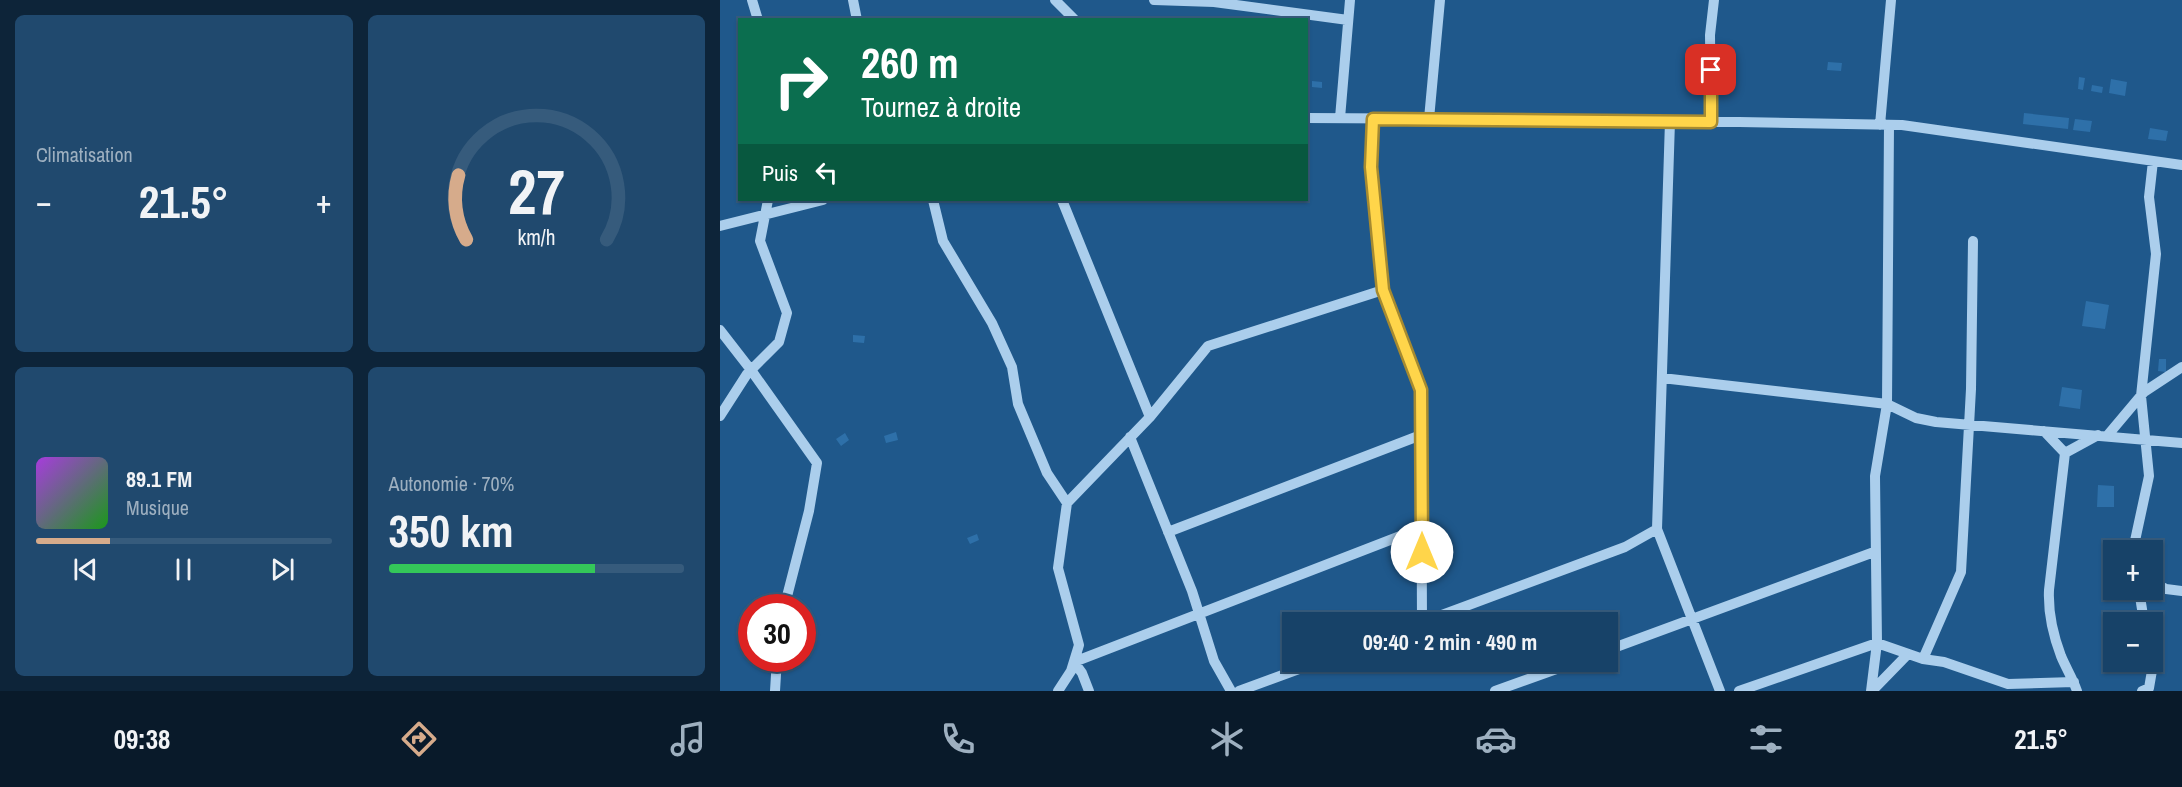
<!DOCTYPE html>
<html lang="fr">
<meta charset="utf-8">
<style>
body{margin:0;font-family:"Archivo Narrow",sans-serif;background:#20496e;color:#f1f3f6;height:100vh;display:flex;flex-direction:column;font-size:22px;white-space:nowrap}
*{box-sizing:border-box;margin:0}
p{font-size:20px;color:#9eb0c0}
.icon{flex:none;width:33px;height:33px;fill:none;stroke:currentColor;stroke-width:2;stroke-linecap:round;stroke-linejoin:round}
.map{position:relative;flex:1;overflow:hidden}
.panel{display:flex;flex-direction:column;gap:15px;padding:15px;background:#0d2439;width:720px}
.panel>*{flex:none}
.guide{position:absolute;left:18px;top:18px;width:570px;height:183px;border-radius:0px;box-shadow:0 2px 4px #0004,0 0 0 2px #365b7c;background:#0b6e4f;color:#fff;overflow:hidden}
.controls{position:absolute;left:1383px;top:540px;display:grid;gap:12px}
.controls a{display:grid;place-items:center;width:60px;height:60px;border-radius:0px;background:#174268;box-shadow:0 2px 4px #0004,0 0 0 2px #365b7c;font-size:30px}
.speed{position:absolute;left:18px;top:594px;display:flex;gap:12px;font-size:30px;font-weight:700;text-align:center}
.speed>*{display:grid;place-content:center;width:78px;height:78px;border-radius:50%;background:#174268;box-shadow:0 2px 4px #0004,0 0 0 2px #365b7c;line-height:1}
.speed .limit{border:9px solid #d22;background:#fff;color:#111}
.pin{position:absolute;display:grid;place-items:center;width:51px;height:51px;color:#fff;margin:-26px;border-radius:12px;box-shadow:0 3px 9px #0006}
.me{position:absolute;width:66px;margin:-33px;rotate:0deg;stroke-linejoin:round;filter:drop-shadow(0 0 4px #0008)}
.turn{display:flex;align-items:center;gap:21px;height:126px;padding:0 24px;font-size:27px}
.turn .icon{width:78px;height:78px;stroke-width:2.5}
.turn b{display:block;font-size:42px;line-height:51px}
.then{display:flex;align-items:center;height:57px;padding:0 24px;background:#0003;gap:12px;font-size:22px}
.big{font-size:45px;font-weight:800;line-height:1.1}
.panel .card{flex:1;display:flex;flex-direction:column;justify-content:center;gap:9px;min-width:0;padding:0 21px;border-radius:9px;background:#20496e}
.panel .dial{align-items:center;gap:0}
.dial svg{height:156px;overflow:visible;fill:none;stroke:#365b7c;stroke-width:7;stroke-linecap:round;text-anchor:middle}
.dial text{fill:#f1f3f6;stroke:none}
.song{display:flex;align-items:center;gap:18px}
.cover{width:72px;height:72px;border-radius:9px;background:linear-gradient(135deg,hsl(280 70% 55%),hsl(120 70% 35%))}
.played{height:6px;border-radius:3px;background:linear-gradient(90deg,#d6ab8b 25%,#365b7c 25%)}
.keys{display:flex;justify-content:space-around;direction:ltr}
.heat{display:flex;justify-content:space-between;align-items:center;font-size:33px;direction:ltr}
.charge{height:9px;border-radius:4px;background:linear-gradient(90deg,#34c759 70%,#365b7c 0)}
.panel .tiles{flex:1;display:grid;gap:15px;grid-template-columns:repeat(2,1fr)}
.trip{position:absolute;left:562px;top:612px;width:336px;height:60px;border-radius:0px;background:#174268;box-shadow:0 2px 4px #0004,0 0 0 2px #365b7c;font-weight:800;line-height:60px;text-align:center}
.menu{display:flex;height:96px;justify-content:space-around;align-items:center;background:#091a2a;color:#9eb0c0}
.menu .icon{width:42px;height:42px}
.menu .current{color:#d6ab8b}
.menu b{font-size:27px;color:#f1f3f6}
main{display:flex;flex:1;min-height:0}
.map>svg:first-child{display:block}
.building{fill:#2e70a9}
.lines{fill:none;stroke-linecap:round;stroke-linejoin:round}
.minor{stroke:#abceec;stroke-width:10}
.route-casing{stroke:#a68a30;stroke-width:15}
.route{stroke:#ffd54a;stroke-width:10}
</style>
<main>
<section class="panel">
<div class="tiles">
<div class="card"><p>Climatisation</p>
<div class="heat"><a>−</a><b class="big">21.5°</b><a>+</a></div>
</div>
<div class="card dial"><svg viewBox="0 0 100 80">
<path d="M14 69A42 42 0 1 1 86 69"/>
<path d="M14 69A42 42 0 0 1 10 36" stroke="#d6ab8b"/>
<text x="50" y="56" font-size="32" font-weight="700">27</text>
<text x="50" y="72" font-size="11">km/h</text>
</svg></div>
<div class="card">
<div class="song"><i class="cover"></i><div><b>89.1 FM</b><p>Musique</p></div></div>
<div class="played"></div>
<div class="keys"><svg class="icon" aria-label="previous" viewBox="0 0 24 24"><path d="M18 5L8 12l10 7zM5 5v14"/></svg><svg class="icon" aria-label="pause" viewBox="0 0 24 24"><path d="M8 5v14M16 5v14"/></svg><svg class="icon" aria-label="next" viewBox="0 0 24 24"><path d="M6 5l10 7-10 7zM19 5v14"/></svg></div>
</div>
<div class="card"><p>Autonomie · 70%</p><b class="big">350 km</b><div class="charge"></div></div>
</div>
</section>
<div class="map">
<svg width="1462" height="691" viewBox="0 0 1462 691">
<rect width="100%" height="100%" fill="#1f588b"/>
<path class="building" d="M1108,62L1122,63L1121,71L1107,70Z
M1359,77L1365,78L1363,90L1358,89Z
M1391,79L1407,82L1405,96L1389,93Z
M592,81L602,82V88L592,87Z
M1372,85L1383,87L1382,93L1371,91Z
M1304,113L1349,118L1348,129L1303,124Z
M1355,119L1372,121L1370,132L1353,130Z
M1430,128L1448,131L1446,141L1428,139Z
M1366,301L1389,305L1385,329L1362,326Z
M133,335L145,336L144,343L133,342Z
M1439,359H1446V372L1438,371Z
M1342,387L1362,390L1360,409L1339,406Z
M176,432L178,440L166,443L164,436Z
M125,433L129,440L121,446L116,439Z
M1378,485L1394,486V507H1377Z
M257,534L259,540L250,544L247,538Z"/>
<g class="lines">
<path class="minor" d="M32,0L38,20
M133,0L137,20
M335,0L355,20
M434,0L494,2L628,20
M586,118L910,120L1182,125L1462,165
M620,118L630,0
M709,119L720,0
M950,121L937,529L1000,691
M991,122L990,35L994,0
M1160,125L1171,0
M213,200L223,241L272,323L292,367L298,404L327,473L347,503
M342,200L430,417
M0,226L103,200
M663,290L701,390L702,622
M0,330L31,370L97,463L89,511L64,608
M942,378L1167,404L1196,418L1216,422L1462,443
M0,416L27,374L59,342L67,313L40,241L48,200
M1324,431L1345,453
M1387,436L1424,392L1462,367
M410,437L472,591L494,661L511,691
M448,532L701,435
M1413,550L1429,476L1421,396L1436,254L1429,197L1433,161
M1432,582L1446,589L1462,591
M1419,590L1424,622
M703,622L905,547L937,529
M888,650L1154,552
M1203,659L1241,572L1251,389L1253,241
M55,691L57,658
M338,691L351,671L359,645L338,568L347,503L430,417L488,346L663,290L651,167L653,119
M369,691L362,673L354,662L701,528
M519,691L598,662
M775,691L856,662
M1019,691L1157,643L1203,659L1224,662L1288,684L1354,682
M1151,691L1157,643L1155,476L1167,404L1169,125
M1152,691L1188,654
M1357,691C1353,679 1346,668 1341,656C1333,635 1328,612 1329,590L1345,453L1378,435
M1422,691L1429,688L1434,659L1432,655"/>
</g>
<g class="lines">
<defs>
<path id="route" d="M702,552L701,390L663,290L651,167L653,119L991,122V70"/>
</defs>
<use href="#route" class="route-casing"/>
<use href="#route" class="route"/>
</g>
</svg>
<div class="controls">
<a>+</a>
<a>−</a>
</div>
<div class="speed"><div class="limit">30</div></div>
<div class="pin" style="left:991px;top:70px;background:#d93025"><svg class="icon" aria-label="arrive" viewBox="0 0 24 24"><path d="M6 21V4h12l-3 4 3 4H6"/></svg></div>
<svg class="me" style="left:702px;top:552px" viewBox="-20 -20 40 40"><circle r="19" fill="#fff"/><path d="M0-13L10 11 0 6-10 11z" fill="#ffd54a"/></svg>
<div class="trip">09:40 · 2 min · 490 m</div>
<div class="guide">
<div class="turn"><svg class="icon" aria-label="right" viewBox="0 0 24 24"><path d="M7 20v-9h11M14 6l5 5-5 5"/></svg><div><b>260 m</b>Tournez à droite</div></div>
<div class="then">Puis<svg class="icon" aria-label="left" viewBox="0 0 24 24"><path d="M17 20v-9H6M10 6l-5 5 5 5"/></svg></div>
</div>
</div>
</main>
<nav class="menu">
<b>09:38</b>
<svg class="icon current" aria-label="directions" viewBox="0 0 24 24"><path d="M12 3l9 9-9 9-9-9zM9 14v-3h6M13 9l2 2-2 2"/></svg>
<svg class="icon" aria-label="music" viewBox="0 0 24 24"><path d="M9 18V5l10-2v13"/><circle cx="6" cy="18" r="3"/><circle cx="16" cy="16" r="3"/></svg>
<svg class="icon" aria-label="phone" viewBox="0 0 24 24"><path d="M5 4h4l2 5-3 2q2 4 5 5l2-3 5 2v4C11 20 4 13 5 4z"/></svg>
<svg class="icon" aria-label="climate" viewBox="0 0 24 24"><path d="M12 3v18M4 7l16 10M4 17L20 7"/></svg>
<svg class="icon" aria-label="car" viewBox="0 0 24 24"><path d="M5 17H2v-5l4-1 3-4h7l3 4 3 1v5h-3M9 17h6M6 11h13"/><circle cx="7" cy="17" r="2"/><circle cx="17" cy="17" r="2"/></svg>
<svg class="icon" aria-label="filters" viewBox="0 0 24 24"><path d="M4 7h16M4 17h16"/><circle cx="9" cy="7" r="2"/><circle cx="15" cy="17" r="2"/></svg>
<b>21.5°</b>
</nav>
